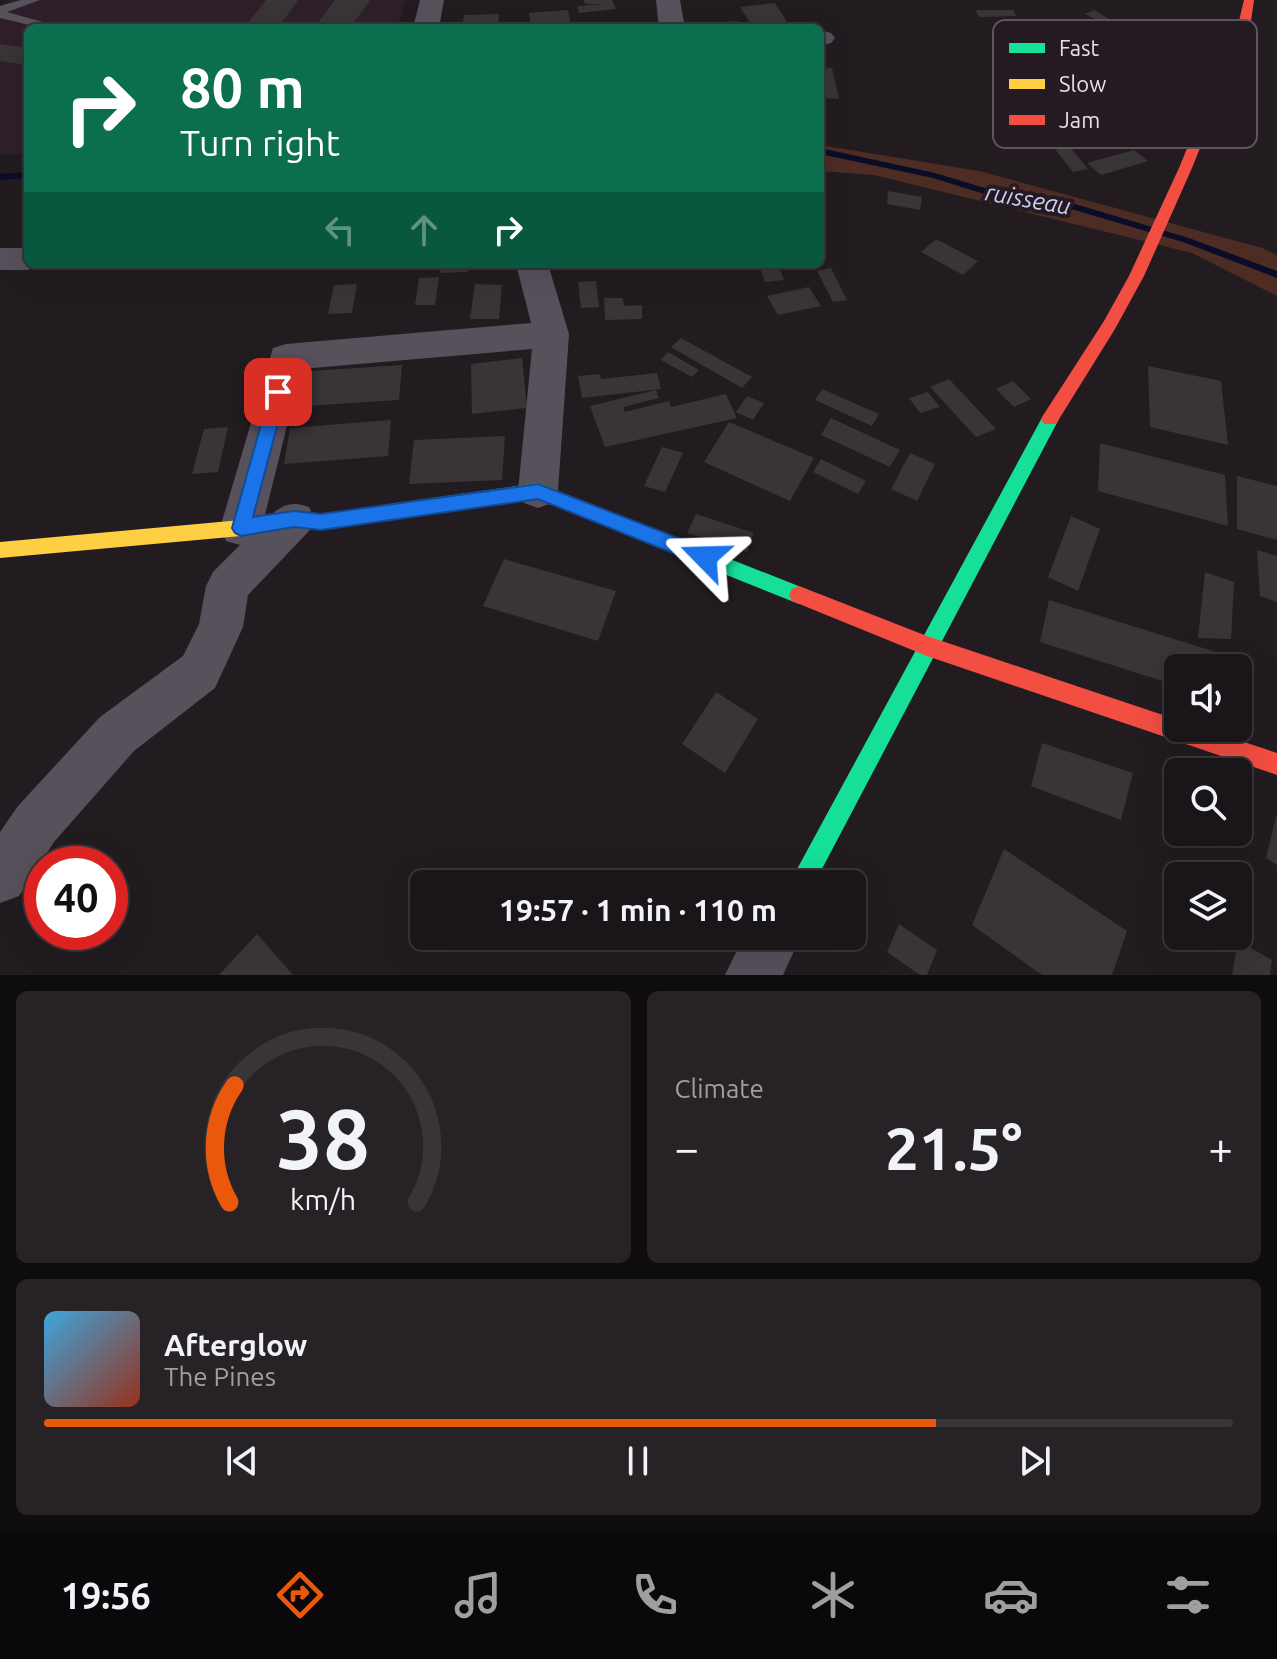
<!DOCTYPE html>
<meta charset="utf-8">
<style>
body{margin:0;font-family:Ubuntu,sans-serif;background:#272226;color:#f1f3f6;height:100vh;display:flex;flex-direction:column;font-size:30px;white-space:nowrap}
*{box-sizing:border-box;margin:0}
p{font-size:26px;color:#9f9fa2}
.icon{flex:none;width:44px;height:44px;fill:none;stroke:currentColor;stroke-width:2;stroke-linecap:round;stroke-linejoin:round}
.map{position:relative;height:975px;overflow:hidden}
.drawer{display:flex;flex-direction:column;gap:16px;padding:16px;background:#0e0c0e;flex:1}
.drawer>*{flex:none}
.banner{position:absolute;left:24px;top:24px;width:800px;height:244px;border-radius:12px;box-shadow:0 8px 32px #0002,0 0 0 2px #383438;background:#0b6e4f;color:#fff;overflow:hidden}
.fabs{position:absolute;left:1164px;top:654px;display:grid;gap:16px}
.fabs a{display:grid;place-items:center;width:88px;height:88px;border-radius:12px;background:#1a1519;box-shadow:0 8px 32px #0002,0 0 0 2px #383438;font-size:40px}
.speed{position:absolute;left:24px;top:846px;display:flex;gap:16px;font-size:40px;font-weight:700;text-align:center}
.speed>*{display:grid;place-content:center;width:104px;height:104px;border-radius:50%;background:#1a1519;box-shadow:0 8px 32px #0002,0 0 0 2px #383438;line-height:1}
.speed .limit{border:12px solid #d22;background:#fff;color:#111}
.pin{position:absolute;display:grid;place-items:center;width:68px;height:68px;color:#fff;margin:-34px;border-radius:16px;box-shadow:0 4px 12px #0006}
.me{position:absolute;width:88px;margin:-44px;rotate:292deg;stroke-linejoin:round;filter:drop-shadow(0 0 6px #0008)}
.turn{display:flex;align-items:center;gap:28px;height:168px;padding:0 24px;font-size:36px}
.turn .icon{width:104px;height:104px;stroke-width:2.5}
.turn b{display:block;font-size:56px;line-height:68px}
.lanes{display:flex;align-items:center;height:76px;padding:0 24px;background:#0003;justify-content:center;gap:40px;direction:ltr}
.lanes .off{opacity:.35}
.big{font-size:60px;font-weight:600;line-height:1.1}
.drawer .tile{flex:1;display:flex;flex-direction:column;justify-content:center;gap:12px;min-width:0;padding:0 28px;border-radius:12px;background:#272226}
.drawer .dial{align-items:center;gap:0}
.dial svg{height:208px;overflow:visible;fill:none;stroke:#383438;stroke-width:7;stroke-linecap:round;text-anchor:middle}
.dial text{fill:#f1f3f6;stroke:none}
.song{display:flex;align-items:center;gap:24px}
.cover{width:96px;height:96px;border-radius:12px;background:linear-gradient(135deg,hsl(200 70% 55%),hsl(10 70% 35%))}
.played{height:8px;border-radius:4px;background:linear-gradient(90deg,#ea580c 75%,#383438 75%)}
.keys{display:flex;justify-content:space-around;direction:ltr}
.heat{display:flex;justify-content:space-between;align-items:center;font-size:44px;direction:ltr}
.drawer .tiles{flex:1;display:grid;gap:16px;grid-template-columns:1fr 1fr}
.tile:last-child{grid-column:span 2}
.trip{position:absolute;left:410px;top:870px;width:456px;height:80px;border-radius:12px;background:#1a1519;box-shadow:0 8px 32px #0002,0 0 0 2px #383438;font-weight:600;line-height:80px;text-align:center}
.tabs{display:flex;height:128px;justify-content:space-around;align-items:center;background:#0a080a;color:#9f9fa2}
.tabs .icon{width:56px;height:56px}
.tabs .active{color:#ea580c}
.tabs b{font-size:36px;color:#f1f3f6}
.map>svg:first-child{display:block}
.built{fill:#2f1f2b}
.green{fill:#4d2c24}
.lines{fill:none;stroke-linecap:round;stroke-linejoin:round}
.stream{fill:#0b0c27;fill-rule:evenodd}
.building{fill:#393436}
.lane{fill:#57515b;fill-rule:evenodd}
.street{fill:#57515b;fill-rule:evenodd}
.fast{fill:#16e098;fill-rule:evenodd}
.slow{fill:#ffcf43;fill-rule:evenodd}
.jam{fill:#f24e42;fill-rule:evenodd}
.route{fill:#1a73e8;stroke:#114b97;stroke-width:2}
.labels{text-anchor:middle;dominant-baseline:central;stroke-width:8;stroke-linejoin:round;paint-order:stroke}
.far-water-label{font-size:24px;font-style:italic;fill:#c7cef5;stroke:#251922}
.key{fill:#251922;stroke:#60545c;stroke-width:2}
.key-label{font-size:22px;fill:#e8dfe5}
</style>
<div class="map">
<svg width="1277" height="975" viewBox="0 0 1277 975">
<rect width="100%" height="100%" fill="#221c21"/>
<path class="built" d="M12,0H405L398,28H28V155L0,154V6Z"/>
<path class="green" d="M820,145L979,171L1262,248L1277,255V296L1192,253L874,175L820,171Z"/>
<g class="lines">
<path class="stream" d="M820,148L935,173L998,192L1055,198L1189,238L1277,271V278L1183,242L1051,203L997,198L933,178L820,154Z
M28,172V178L0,180V174Z"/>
</g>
<path class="building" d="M266,0H298L278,28H244Z
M335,0H370L350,28H314Z
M584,0H612L616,9L579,13L577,6L602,4H585Z
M775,3L787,22L752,26L740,7Z
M568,10L571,26L531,28L529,13Z
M975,10H1013L1016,16L979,17Z
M1094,10L1115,22L1106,25L1085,14Z
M499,14L498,28H462L464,15Z
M738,21L742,28H708L706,24Z
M0,44L28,48V65L0,61Z
M820,67L832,68L839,99L820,98Z
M1059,134L1088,169L1073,172L1045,136Z
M1134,150L1148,161L1101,175L1087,163Z
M888,191L922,197L920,210L887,204Z
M936,239L978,261L963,275L921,252Z
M440,264H468V272L440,273Z
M778,264L784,280L765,282L759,266Z
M831,268L847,300L833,302L817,271Z
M439,277L435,305H415L419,278Z
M596,281L599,307L581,308L578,282Z
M357,284L352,313L328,314L334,285Z
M475,284L502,285L499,319H470Z
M809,287L821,306L778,315L767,296Z
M604,298H623L624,306L642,305V319L605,320Z
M681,338L752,377L742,388L671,347Z
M668,352L699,370L692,377L661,360Z
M522,358L527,408L472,414L471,364Z
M402,365L399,400L290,407L297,372Z
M1148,366L1221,381L1228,445L1150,427Z
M657,373L661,389L582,398L578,376L600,374L601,379Z
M949,379L996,429L976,437L930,387Z
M1013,381L1031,399L1014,407L996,389Z
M822,389L879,414L872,426L815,400Z
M656,390L659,398L623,407L625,412L669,401L671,407L726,394L737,418L605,447L590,406Z
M928,392L940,407L920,413L909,398Z
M747,396L764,403L753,420L736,412Z
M831,418L900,450L890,467L821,435Z
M391,420L388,456L284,464L290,428Z
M729,422L814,458L790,501L704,462Z
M228,427L218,472L192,474L204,429Z
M505,436L502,480L409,484L414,440Z
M1100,443L1225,475L1228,526L1098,491Z
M662,447L683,453L665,492L644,486Z
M910,453L935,464L917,501L891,489Z
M821,459L866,481L858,494L813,472Z
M1237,476L1277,486V540L1237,529Z
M696,514L754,533L747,552L687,533Z
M1071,516L1100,529L1078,591L1048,577Z
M1257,550L1277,556V602L1260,596Z
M504,559L616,591L598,641L483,606Z
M1205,572L1234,582L1231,639L1198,638Z
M1049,600L1216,652V668H1178V686L1040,642Z
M716,692L758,719L725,773L682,744Z
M1042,743L1133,773L1121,820L1031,786Z
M1276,817H1277V865L1266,858Z
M1004,849L1127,931L1112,975H1042L972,925Z
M899,924L937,950L927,975H920L887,952Z
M257,934L293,975H219Z
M1238,941L1272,960L1270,975H1232Z"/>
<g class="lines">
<path class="lane" d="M21,0H40L7,12L64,28H42L0,18V6Z"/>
<path class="street" d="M420,0H444L439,28H413Z
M656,0H680L685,28H659Z
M820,30L831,33L835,38L831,43L820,46Z
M0,248H28V264H41L28,270H0Z
M516,264H548L569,334L558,491L552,503L538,508L524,503L518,491L532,349L301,369L263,523C278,508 287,499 309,507L315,519L309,531L248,595L243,627L215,688L134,751L54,842L19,896L0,903V832L18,806L100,717L183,656L199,624L206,586L213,572L240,545L226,541L220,528L273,348L286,344L531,323Z
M744,936H801L783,975H725Z"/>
<path class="fast" d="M1050,412L1059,419L814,884H789L1044,414Z
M538,483L806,589L809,595L806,601L799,604L537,499L432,514L426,511L423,506L426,501L432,498Z"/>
<path class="slow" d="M432,498L438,501L441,506L438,511L432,514L321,530L294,527L241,536L0,558V542L241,520L294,511L321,514Z"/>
<path class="jam" d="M1244,0H1254L1251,21L1192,168L1144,276L1115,329L1056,424H1044L1041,419L1044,414L1104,321L1129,276L1179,168L1239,21Z
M799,586L927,636L1178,720V728H1202L1277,753V775L927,656L792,601L789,595L792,589Z"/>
</g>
<path class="route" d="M278,385L286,392L253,517L294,511L321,514L538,484L712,551L714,557L712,563L705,566L538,499L321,530L294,527L241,536L235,533L232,528L270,392Z"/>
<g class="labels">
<g class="far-water-label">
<text transform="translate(1028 199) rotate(10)">ruisseau</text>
</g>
</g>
<rect x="993" y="20" width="264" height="128" rx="12" class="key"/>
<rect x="1009" y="43" width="36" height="10" fill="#16e098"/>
<rect x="1009" y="79" width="36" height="10" fill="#ffcf43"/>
<rect x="1009" y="115" width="36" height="10" fill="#f24e42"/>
<g class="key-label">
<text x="1059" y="56">Fast</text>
<text x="1059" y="92">Slow</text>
<text x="1059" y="128">Jam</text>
</g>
</svg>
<div class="fabs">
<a><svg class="icon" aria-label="sound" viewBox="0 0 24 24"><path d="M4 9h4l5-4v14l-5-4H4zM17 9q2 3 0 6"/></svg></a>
<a><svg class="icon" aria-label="search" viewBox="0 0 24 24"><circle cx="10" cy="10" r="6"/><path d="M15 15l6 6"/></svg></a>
<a><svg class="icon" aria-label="layers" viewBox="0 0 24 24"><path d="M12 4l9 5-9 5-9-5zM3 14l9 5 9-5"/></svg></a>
</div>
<div class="speed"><div class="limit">40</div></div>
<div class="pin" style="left:278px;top:392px;background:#d93025"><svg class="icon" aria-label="arrive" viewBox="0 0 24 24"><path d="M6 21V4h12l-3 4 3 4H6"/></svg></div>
<svg class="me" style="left:705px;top:557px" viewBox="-20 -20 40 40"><path d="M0-17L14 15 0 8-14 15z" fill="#1a73e8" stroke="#fff" stroke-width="4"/></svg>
<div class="trip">19:57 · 1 min · 110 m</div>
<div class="banner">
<div class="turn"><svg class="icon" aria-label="right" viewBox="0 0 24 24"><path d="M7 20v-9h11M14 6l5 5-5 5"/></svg><div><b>80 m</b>Turn right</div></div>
<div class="lanes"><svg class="icon off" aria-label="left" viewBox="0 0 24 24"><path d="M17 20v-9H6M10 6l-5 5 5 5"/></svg><svg class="icon off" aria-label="ahead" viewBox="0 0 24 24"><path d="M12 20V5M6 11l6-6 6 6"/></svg><svg class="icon" aria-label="right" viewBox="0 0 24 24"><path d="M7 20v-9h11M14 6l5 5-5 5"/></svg></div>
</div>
</div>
<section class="drawer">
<div class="tiles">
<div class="tile dial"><svg viewBox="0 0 100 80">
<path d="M14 69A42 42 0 1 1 86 69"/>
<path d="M14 69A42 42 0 0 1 16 24" stroke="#ea580c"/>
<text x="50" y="56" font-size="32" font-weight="700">38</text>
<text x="50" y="72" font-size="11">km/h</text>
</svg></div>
<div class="tile"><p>Climate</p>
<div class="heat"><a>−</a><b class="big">21.5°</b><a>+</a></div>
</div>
<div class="tile">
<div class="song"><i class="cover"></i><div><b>Afterglow</b><p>The Pines</p></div></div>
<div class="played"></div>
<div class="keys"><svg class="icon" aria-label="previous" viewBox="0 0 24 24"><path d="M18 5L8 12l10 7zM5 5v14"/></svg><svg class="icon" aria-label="pause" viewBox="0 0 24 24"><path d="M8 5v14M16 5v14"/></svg><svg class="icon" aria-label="next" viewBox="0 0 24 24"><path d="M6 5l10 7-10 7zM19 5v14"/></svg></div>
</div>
</div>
</section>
<nav class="tabs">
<b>19:56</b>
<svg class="icon active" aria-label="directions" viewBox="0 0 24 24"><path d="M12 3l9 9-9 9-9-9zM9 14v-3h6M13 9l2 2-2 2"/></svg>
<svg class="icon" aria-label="music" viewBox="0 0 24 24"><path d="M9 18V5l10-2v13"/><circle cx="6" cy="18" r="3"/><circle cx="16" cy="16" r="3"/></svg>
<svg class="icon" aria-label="phone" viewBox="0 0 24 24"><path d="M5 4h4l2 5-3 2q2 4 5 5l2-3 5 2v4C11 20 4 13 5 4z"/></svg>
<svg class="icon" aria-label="climate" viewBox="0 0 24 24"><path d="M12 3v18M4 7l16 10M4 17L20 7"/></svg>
<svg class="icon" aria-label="car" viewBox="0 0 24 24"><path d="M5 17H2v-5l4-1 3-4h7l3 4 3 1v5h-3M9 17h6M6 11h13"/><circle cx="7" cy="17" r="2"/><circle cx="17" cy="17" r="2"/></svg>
<svg class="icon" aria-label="filters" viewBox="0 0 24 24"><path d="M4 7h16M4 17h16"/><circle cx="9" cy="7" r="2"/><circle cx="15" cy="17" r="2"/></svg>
</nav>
